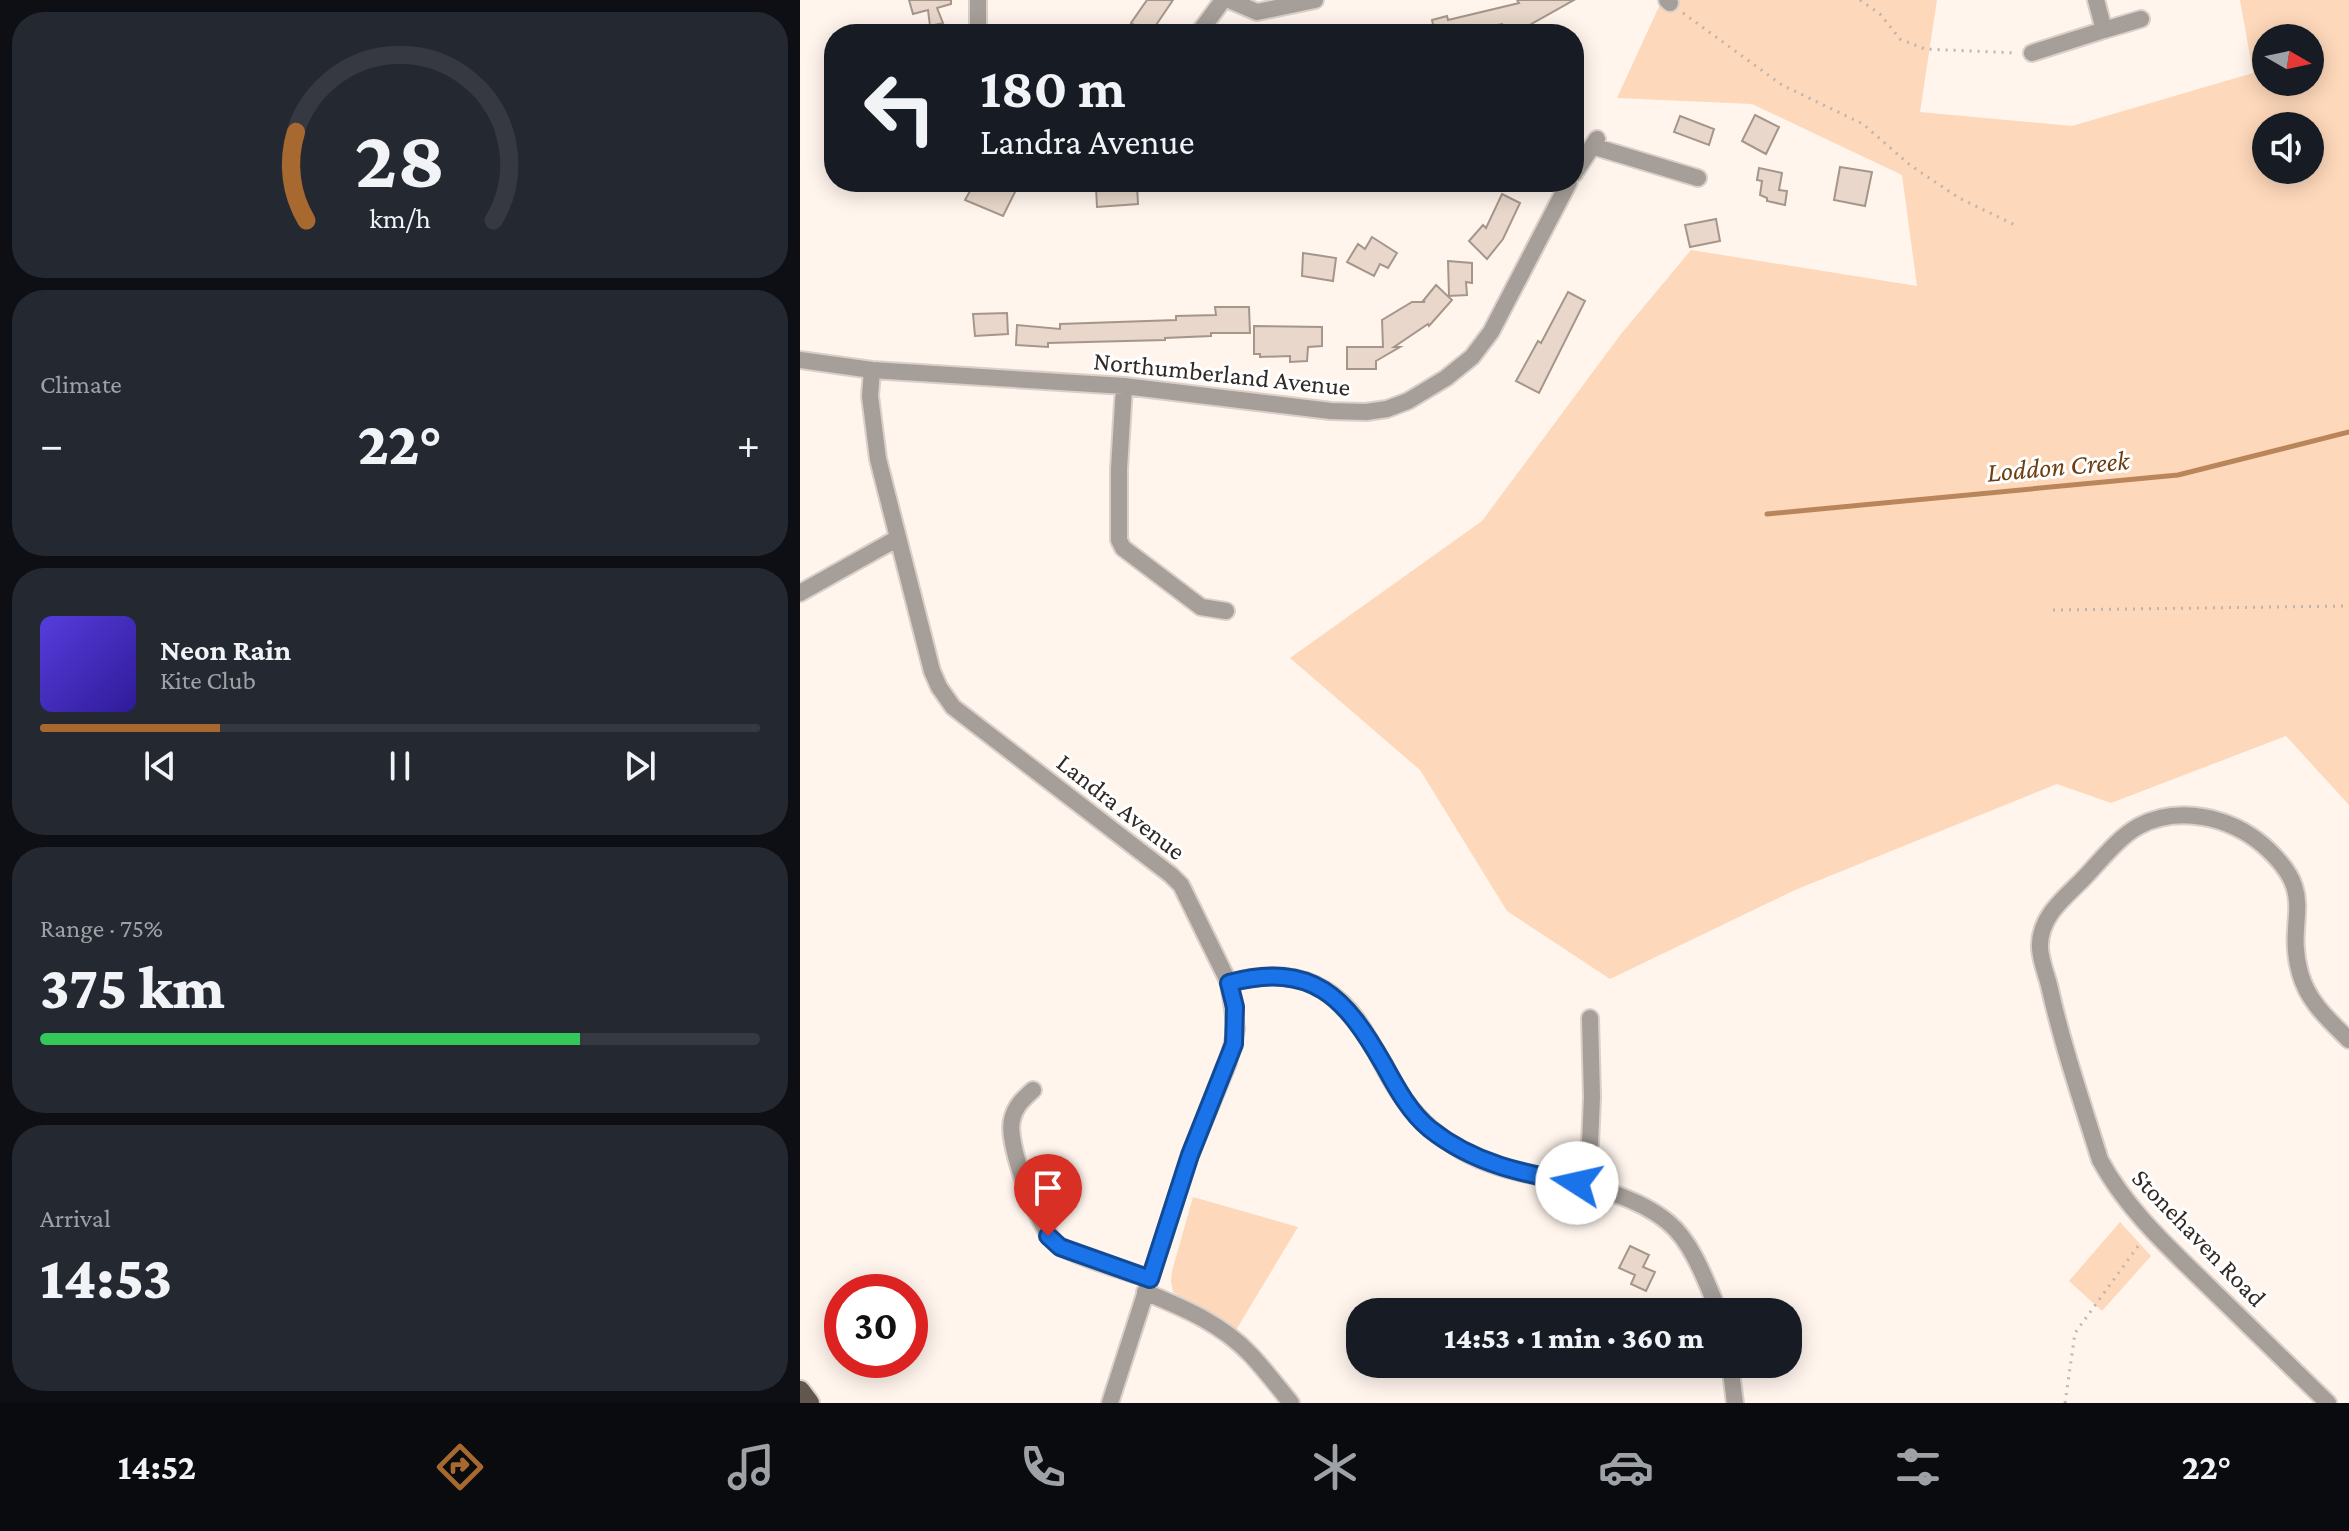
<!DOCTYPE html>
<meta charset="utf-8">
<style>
body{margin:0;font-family:"Crimson Pro",serif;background:#242831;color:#f1f3f6;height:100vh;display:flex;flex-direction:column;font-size:30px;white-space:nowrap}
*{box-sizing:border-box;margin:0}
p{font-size:26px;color:#9ea1a6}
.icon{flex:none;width:44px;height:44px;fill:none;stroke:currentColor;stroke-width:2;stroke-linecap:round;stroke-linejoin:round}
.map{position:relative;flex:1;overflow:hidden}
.side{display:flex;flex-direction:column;gap:12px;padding:12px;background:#0d0f14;width:800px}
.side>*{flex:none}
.hud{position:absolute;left:24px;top:24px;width:760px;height:168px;border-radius:32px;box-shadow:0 4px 20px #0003;background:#171b24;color:#f1f3f6;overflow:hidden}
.needle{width:52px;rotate:99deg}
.tools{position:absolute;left:1452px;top:24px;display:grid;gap:16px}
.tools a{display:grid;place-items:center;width:72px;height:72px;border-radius:50%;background:#171b24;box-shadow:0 4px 20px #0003;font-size:40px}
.speed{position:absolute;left:24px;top:1274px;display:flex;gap:16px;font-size:40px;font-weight:700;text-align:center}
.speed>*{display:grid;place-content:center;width:104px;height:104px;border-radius:50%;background:#171b24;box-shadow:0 4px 20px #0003;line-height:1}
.speed .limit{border:12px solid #d22;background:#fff;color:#111}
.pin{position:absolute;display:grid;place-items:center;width:68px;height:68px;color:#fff;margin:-82px -34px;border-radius:50% 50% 50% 0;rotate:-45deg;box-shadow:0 0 8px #0007}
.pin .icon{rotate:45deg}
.me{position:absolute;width:88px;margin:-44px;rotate:280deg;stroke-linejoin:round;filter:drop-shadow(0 0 6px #0008)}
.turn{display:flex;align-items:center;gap:28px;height:168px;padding:0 24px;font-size:36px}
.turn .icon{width:104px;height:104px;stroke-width:2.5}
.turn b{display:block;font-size:56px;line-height:68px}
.big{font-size:60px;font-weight:800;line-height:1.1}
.side .widget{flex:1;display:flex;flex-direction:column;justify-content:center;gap:12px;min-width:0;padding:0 28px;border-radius:32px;background:#242831}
.side .dial{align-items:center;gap:0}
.dial svg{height:208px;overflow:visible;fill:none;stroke:#363941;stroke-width:7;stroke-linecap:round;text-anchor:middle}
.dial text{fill:#f1f3f6;stroke:none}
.song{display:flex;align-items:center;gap:24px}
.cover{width:96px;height:96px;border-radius:12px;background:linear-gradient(135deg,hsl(250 70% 55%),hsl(250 70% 35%))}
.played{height:8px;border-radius:4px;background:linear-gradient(90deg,#a86930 25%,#363941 25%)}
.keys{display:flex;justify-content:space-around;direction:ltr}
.heat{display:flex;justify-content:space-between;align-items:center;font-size:44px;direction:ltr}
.charge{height:12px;border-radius:6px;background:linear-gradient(90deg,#34c759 75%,#363941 0)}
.trip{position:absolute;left:546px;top:1298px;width:456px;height:80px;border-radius:32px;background:#171b24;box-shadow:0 4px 20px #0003;font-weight:800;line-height:80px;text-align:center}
.tab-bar{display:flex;height:128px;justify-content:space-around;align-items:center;background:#090b0e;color:#9ea1a6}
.tab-bar .icon{width:56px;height:56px}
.tab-bar .current{color:#a86930}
.tab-bar b{font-size:36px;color:#f1f3f6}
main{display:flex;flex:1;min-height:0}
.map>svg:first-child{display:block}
.green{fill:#fed8ba;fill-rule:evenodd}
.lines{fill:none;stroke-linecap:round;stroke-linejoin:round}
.stream{stroke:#b9865b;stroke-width:5}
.building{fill:#e8d7ca;stroke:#a6968a;stroke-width:2}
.street-casing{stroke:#dad0c9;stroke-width:20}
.primary-casing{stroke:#dad0c9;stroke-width:24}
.path{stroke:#beb5ae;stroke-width:3;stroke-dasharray:2 6;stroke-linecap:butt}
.street{stroke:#a59e99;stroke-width:16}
.primary{stroke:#62574d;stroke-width:20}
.route-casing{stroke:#114b97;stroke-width:20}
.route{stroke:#1a73e8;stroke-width:14}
.labels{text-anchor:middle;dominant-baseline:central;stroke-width:6;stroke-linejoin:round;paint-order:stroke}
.street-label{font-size:26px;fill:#302925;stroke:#fff}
.water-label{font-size:28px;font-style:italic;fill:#6c3e11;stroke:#fff}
</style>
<main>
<section class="side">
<div class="widget dial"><svg viewBox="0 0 100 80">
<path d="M14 69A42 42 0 1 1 86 69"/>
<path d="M14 69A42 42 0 0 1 10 35" stroke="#a86930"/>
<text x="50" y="56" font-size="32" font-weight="700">28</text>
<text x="50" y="72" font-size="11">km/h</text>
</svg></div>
<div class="widget"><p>Climate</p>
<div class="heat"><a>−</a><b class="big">22°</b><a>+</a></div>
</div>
<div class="widget">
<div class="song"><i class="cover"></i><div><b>Neon Rain</b><p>Kite Club</p></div></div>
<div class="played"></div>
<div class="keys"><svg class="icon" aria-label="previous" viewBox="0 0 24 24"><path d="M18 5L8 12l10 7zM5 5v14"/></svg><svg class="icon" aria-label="pause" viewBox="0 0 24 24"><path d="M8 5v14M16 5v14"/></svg><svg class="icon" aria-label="next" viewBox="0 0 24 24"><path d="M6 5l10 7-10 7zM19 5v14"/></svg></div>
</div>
<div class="widget"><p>Range · 75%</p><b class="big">375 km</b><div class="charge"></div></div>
<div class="widget"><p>Arrival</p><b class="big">14:53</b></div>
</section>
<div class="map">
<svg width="1549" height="1403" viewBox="0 0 1549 1403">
<rect width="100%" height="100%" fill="#fff5ed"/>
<path class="green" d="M862,0H1137L1120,112L1272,126L1453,73L1440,0H1549V805L1486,736L1311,803L1257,784L995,890L810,979L707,911L620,770L490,658L682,521L821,334L891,250L1117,286L1102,175L952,104L817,98ZM1466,38H1510V82H1466ZM1466,126H1510V170H1466Z
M393,1197L498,1227L436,1330L373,1292L371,1281L372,1271Z
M1320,1222L1351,1256L1302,1311L1269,1281Z"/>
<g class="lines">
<path class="stream" d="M967,514L1378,475L1549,432"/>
</g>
<path class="building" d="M109,0H151V4L137,8L143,23L130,26L128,10L113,14Z
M347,0H373L350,34L331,23Z
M717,0H774L717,32L704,34L702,24L677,30L678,34H635L632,20L647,16L648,20L719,3Z
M955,115L979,127L966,154L942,141Z
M880,116L914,129L909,145L874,132Z
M1040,167L1072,172L1065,206L1034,200Z
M959,168L982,173L979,190L987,191L985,205L967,201V198L960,195L962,181L957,180Z
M175,182H220L203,216L165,200Z
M337,185L338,204L297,207L296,187Z
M702,194L720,203L703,239L687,259L669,241L683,225L686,228Z
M916,219L920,241L890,247L885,225Z
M572,237L597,253L588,268L580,264L574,276L547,262L558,244L565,249Z
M503,253L536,258L533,281L502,276Z
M648,261L672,263V283L666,282L667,295L649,296Z
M636,285L652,300L629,326L628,324L594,347H600L576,361V369H547V347H583L582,320L612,302H625L623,301Z
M768,292L785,301L739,393L716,381L738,341L741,343Z
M415,307H449L450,333H411V336L365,338V340L248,343V347L216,345L217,325L260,329V324L376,320V316L416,315Z
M207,313L208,334L175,336L173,314Z
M454,326L522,327V346L508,347L507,361L490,362V356L460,357V354H454Z
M830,1246L849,1255L843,1267L855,1272L846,1291L831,1284L835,1275L819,1268Z"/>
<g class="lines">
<defs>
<path id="street" d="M178,0V34
M429,0L457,12L515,0
M867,0L870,3
M1296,0L1304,30L1341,19
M398,34L423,0
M1232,53L1304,30
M792,146L898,178
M774,174L797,139
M0,360L72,370L324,386L531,411L566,412L587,409L608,401L646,378L672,357L691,332L769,182
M72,370L70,396L78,459L132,671L139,687L153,707L371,875L381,885L429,983L436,1029L428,1063L390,1155L310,1403
M324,386L319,469V540L323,548L401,607L426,611
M0,593L98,538
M429,983C475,970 518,974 551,1012C571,1036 581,1066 598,1091C614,1115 634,1134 659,1149C686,1166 720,1173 751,1179C791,1186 837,1196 869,1223C893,1243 907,1284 919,1312
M233,1090C223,1099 215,1106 212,1120C206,1143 238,1229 257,1244C273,1256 328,1272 350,1279
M777,1183L790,1144L792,1097L790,1018
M345,1292C384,1308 422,1324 451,1355C465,1370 478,1387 491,1403
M930,1364L935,1403
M1528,1403C1487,1363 1445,1322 1404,1282C1365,1244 1326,1208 1300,1160C1282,1102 1262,1044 1249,985C1246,973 1239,957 1240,944C1241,916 1263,899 1282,880C1299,863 1317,838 1339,826C1379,805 1430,817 1463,845C1521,896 1484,916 1500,973C1508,1002 1528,1019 1549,1040"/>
<path id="primary" d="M0,1391L9,1403"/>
</defs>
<use href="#street" class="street-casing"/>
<use href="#primary" class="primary-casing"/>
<path class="path" d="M1060,0L1080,14L1100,39L1125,49L1217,53
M883,13L982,85L1063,124L1110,165L1159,198L1215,225
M1253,610L1549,606
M1265,1403L1275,1333L1341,1242"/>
<use href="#street" class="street"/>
<use href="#primary" class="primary"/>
</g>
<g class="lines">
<defs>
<path id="route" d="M248,1236L260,1247L350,1279L390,1155L434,1044L435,1007L429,983C513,961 545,997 584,1065C596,1087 610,1113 630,1129C674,1164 724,1174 777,1183"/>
</defs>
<use href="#route" class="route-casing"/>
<use href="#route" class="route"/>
</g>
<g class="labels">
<g class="street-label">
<text transform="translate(422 374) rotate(6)">Northumberland Avenue</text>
<text transform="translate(321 807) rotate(38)">Landra Avenue</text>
<text transform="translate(1399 1238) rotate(46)">Stonehaven Road</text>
</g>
<g class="water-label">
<text transform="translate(1258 466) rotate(-5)">Loddon Creek</text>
</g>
</g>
</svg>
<div class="tools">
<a><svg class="needle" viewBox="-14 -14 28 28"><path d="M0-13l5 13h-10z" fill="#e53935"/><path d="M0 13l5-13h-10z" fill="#9ea1a6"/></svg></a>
<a><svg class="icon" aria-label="sound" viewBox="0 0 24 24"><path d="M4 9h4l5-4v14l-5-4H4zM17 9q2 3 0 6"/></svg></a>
</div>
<div class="speed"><div class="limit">30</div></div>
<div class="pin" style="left:248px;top:1236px;background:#d93025"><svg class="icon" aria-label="arrive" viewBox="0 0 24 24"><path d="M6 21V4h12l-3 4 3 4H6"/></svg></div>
<svg class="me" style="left:777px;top:1183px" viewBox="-20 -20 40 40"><circle r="19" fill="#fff"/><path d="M0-13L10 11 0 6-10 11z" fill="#1a73e8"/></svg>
<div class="trip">14:53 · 1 min · 360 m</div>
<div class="hud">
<div class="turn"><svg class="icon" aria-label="left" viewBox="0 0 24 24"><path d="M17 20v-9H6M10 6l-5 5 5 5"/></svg><div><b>180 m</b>Landra Avenue</div></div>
</div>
</div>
</main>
<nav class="tab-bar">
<b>14:52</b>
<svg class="icon current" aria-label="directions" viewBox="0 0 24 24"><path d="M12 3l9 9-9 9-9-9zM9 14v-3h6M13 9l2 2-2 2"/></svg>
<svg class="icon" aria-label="music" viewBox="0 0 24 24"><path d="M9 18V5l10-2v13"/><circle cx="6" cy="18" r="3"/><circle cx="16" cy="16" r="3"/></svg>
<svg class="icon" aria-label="phone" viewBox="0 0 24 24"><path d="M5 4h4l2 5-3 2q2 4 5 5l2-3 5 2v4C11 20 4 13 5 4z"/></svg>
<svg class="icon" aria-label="climate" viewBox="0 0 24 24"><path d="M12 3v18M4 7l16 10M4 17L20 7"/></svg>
<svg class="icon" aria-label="car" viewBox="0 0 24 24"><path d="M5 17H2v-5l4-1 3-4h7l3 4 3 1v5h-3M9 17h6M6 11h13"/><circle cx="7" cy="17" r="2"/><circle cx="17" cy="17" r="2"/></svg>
<svg class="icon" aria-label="filters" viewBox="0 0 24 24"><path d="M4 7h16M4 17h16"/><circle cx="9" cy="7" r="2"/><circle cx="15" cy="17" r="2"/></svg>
<b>22°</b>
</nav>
